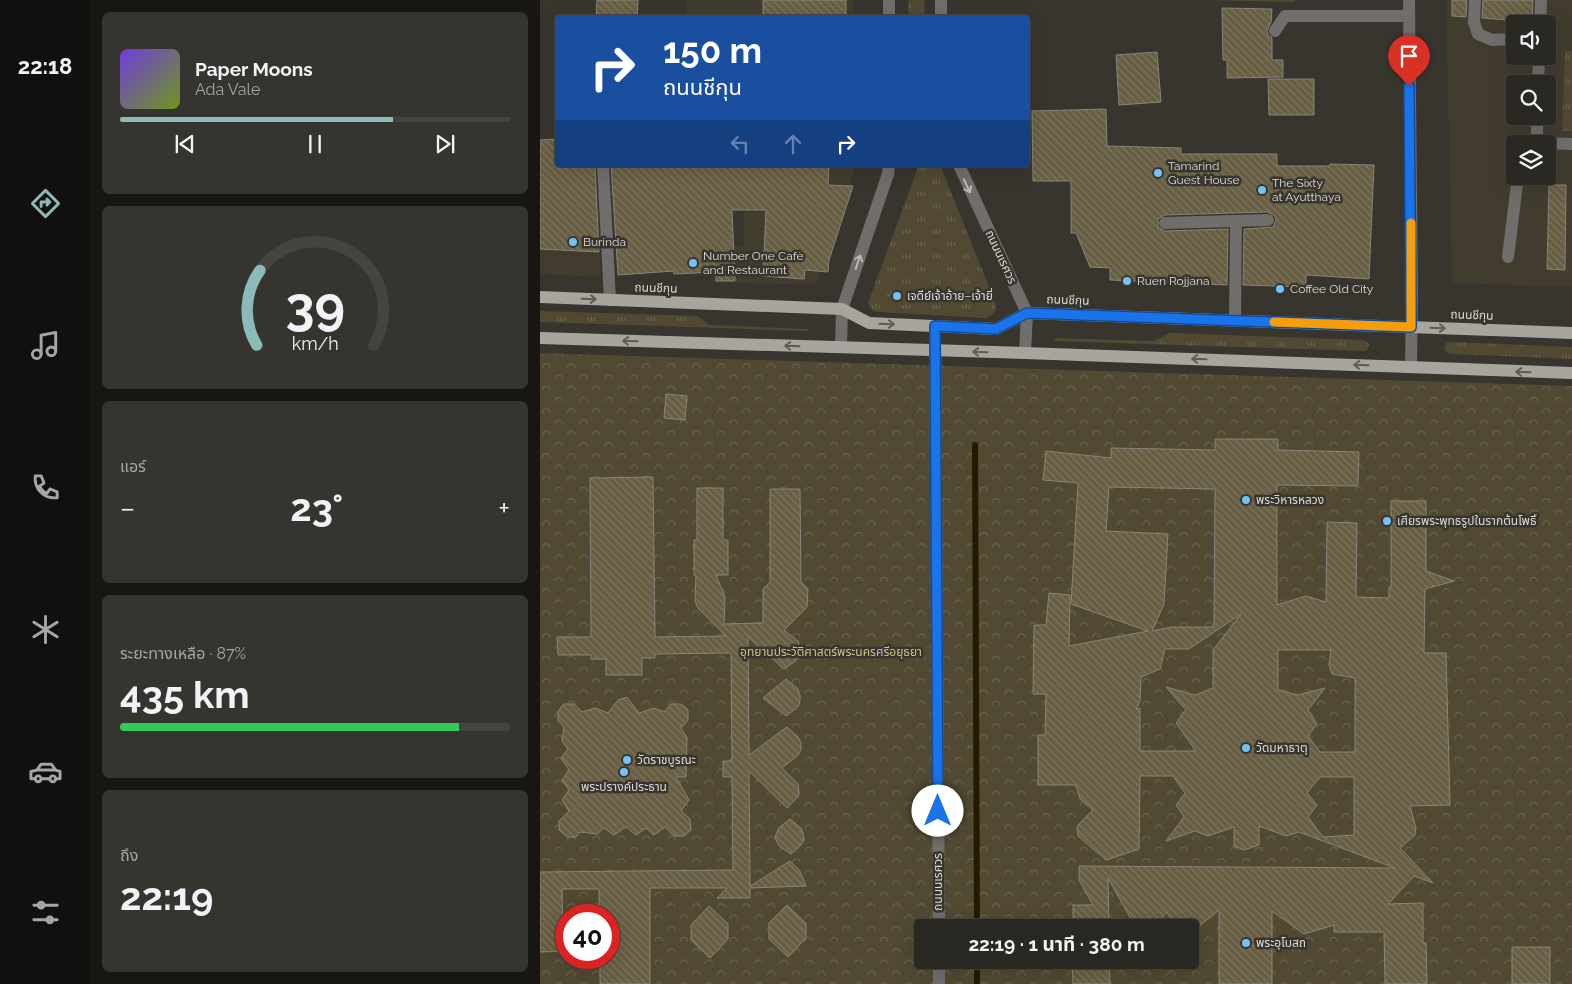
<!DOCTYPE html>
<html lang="th">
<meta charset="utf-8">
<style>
body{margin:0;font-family:Raleway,"Noto Sans Thai",sans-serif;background:#36342f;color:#f1f3f6;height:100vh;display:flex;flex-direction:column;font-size:19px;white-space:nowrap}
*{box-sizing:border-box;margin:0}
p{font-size:16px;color:#a5a6a5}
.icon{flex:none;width:28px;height:28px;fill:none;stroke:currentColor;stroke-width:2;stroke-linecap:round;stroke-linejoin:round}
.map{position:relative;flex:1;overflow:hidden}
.drawer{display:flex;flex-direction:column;gap:12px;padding:12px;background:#171613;width:450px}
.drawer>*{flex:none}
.hud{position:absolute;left:15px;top:15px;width:475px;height:152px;border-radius:5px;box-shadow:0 5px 20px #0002,0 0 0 1px #464440;background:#1a4fa0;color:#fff;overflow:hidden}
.controls{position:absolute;left:966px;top:15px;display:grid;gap:10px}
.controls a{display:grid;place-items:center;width:50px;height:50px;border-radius:5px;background:#2a2822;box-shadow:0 5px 20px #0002,0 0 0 1px #464440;font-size:25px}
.speed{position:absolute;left:15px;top:904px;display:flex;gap:10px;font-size:25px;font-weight:700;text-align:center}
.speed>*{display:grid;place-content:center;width:65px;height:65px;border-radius:50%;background:#2a2822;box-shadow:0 5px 20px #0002,0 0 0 1px #464440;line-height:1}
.speed .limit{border:8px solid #d22;background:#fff;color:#111}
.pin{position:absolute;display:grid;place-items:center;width:42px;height:42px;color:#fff;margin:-51px -21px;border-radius:50% 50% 50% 0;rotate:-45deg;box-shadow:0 0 5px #0007}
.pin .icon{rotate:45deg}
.me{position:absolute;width:55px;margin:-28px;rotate:0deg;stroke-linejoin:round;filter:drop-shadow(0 0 4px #0008)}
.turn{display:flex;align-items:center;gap:18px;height:105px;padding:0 25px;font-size:22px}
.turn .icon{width:65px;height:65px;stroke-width:2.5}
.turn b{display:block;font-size:35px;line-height:42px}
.lanes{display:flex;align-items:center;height:48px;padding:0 25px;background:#0003;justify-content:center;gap:25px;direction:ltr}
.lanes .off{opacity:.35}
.big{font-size:38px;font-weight:700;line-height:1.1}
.drawer .tile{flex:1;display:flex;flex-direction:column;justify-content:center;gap:8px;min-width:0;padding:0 18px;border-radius:8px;background:#36342f}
.drawer .dial{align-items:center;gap:0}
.dial svg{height:130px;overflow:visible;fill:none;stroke:#464440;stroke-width:7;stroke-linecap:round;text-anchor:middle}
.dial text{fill:#f1f3f6;stroke:none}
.song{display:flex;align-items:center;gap:15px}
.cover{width:60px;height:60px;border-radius:8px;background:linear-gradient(135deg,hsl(260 70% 55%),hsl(80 70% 35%))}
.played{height:5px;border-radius:2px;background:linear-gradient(90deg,#8bbbb9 70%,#464440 70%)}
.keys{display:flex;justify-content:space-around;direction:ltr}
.heat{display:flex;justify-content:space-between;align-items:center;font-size:28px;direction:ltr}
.charge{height:8px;border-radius:4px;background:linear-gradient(90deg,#34c759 87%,#464440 0)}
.trip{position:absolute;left:374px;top:919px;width:285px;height:50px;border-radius:5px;background:#2a2822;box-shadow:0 5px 20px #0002,0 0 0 1px #464440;font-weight:700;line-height:50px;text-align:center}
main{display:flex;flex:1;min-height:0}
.tab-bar{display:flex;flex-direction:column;width:90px;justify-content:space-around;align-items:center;background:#11100e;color:#a5a6a5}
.tab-bar .icon{width:35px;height:35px}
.tab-bar .current{color:#8bbbb9}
.tab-bar b{font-size:22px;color:#f1f3f6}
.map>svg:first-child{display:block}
.built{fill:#413c2e;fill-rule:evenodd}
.grass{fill:url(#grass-tufts)}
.park{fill:url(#park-crowns);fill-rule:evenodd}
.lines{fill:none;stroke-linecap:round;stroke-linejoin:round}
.stream{stroke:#231a02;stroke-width:6}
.building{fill:url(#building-back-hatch);stroke:#87847c;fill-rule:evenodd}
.minor{stroke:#6f6e6a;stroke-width:12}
.major{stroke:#a8a59e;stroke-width:12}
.oneway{stroke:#bcbab6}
.oneway2{stroke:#5f5c55}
.route-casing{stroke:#114b97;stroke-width:12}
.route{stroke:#1a73e8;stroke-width:9}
.slow{stroke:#f59e0b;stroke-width:9}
.poi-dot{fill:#73c1f6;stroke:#38352e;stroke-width:2}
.labels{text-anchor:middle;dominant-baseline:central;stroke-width:5;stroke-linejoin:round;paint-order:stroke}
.poi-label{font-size:12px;fill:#dddbd6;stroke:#38352e;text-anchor:start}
.street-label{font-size:12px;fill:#dddbd6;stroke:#38352e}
.park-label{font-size:12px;fill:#d2bf8b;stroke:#38352e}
</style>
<main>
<nav class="tab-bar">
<b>22:18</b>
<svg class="icon current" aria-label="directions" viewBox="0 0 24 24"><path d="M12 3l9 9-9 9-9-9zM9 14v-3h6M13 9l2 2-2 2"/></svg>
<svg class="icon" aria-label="music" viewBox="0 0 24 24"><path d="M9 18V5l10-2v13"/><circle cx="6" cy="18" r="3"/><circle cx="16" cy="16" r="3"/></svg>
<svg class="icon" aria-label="phone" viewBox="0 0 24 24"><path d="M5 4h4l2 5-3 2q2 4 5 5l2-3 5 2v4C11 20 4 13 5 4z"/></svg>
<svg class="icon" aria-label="climate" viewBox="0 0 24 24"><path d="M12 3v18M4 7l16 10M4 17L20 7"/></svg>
<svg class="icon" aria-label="car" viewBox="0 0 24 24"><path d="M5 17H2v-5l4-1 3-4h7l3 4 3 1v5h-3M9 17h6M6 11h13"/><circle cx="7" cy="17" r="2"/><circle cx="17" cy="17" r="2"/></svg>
<svg class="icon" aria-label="filters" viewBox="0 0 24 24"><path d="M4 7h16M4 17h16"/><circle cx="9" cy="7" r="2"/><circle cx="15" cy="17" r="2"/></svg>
</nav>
<section class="drawer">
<div class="tile">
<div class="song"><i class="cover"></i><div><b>Paper Moons</b><p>Ada Vale</p></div></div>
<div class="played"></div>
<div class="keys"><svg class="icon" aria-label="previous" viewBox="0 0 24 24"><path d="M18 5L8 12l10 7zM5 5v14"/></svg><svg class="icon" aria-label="pause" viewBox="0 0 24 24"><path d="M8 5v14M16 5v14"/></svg><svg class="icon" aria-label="next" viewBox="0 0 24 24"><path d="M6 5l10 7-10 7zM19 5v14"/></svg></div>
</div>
<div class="tile dial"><svg viewBox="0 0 100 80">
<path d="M14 69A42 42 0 1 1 86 69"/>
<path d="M14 69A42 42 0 0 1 16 23" stroke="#8bbbb9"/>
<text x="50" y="56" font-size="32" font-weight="700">39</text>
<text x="50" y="72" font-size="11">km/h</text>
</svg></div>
<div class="tile"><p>แอร์</p>
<div class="heat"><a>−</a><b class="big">23°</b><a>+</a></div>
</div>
<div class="tile"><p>ระยะทางเหลือ · 87%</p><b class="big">435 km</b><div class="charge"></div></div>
<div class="tile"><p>ถึง</p><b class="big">22:19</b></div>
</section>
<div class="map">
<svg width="1032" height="984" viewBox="0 0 1032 984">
<defs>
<pattern id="grass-tufts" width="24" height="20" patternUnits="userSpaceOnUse" patternTransform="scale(1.25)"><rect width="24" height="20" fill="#514932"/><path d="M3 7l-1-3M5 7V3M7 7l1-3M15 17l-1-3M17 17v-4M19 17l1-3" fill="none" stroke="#6a634f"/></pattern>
<pattern id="park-crowns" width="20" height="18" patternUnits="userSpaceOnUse" patternTransform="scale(1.25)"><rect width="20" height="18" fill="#514932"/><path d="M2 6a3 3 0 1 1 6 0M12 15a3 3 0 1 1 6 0" fill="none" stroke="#6a634f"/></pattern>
<pattern id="building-back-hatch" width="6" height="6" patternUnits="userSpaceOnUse" patternTransform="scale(1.25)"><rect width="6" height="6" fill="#675e43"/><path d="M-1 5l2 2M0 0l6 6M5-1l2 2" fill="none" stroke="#7c745d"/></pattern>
</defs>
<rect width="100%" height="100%" fill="#38352e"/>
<path class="built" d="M147,0H313V17H147Z
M906,0H1032V287L912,283ZM975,24H1008V56H975ZM975,84H1008V116H975ZM975,144H1008V176H975Z
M204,165H314V171L276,285L171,282L172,247L204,246Z
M0,205L59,207L60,277L0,274Z"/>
<path class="grass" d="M368,0H384L385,17H369Z
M662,0H755V2Z
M1025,51H1032V131H1022Z
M379,165H400L455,302L456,310L452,315L446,318L337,312L332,310L328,303Z
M0,311L157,316L169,325L268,329L269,331L0,322Z
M630,333L824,340L829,344L827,350L823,351L515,341L514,338L614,341Z
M910,342L1032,347V359L910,354L904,350L906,343Z"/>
<path class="park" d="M0,353L1032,386V984H0ZM26,915H69V958H26ZM382,928H650V960H382Z"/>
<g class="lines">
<path class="stream" d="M435,445L437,928
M437,960V984"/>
</g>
<path class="building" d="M57,0H98L97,18H56Z
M223,0H306V18H223Z
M912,0H927L926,17L912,16Z
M943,0H993L992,22L942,18Z
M682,8L732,9L731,22L727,31L728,35L732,38V60H743V77L687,78V60H683Z
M617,52L621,102L579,105L576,55Z
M728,79H774V115H729Z
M566,109L567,146L641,148V154H737V166H790V164L834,165L829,279L766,275V287L703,285L704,229L733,227L736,220L735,216L728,212L625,215L618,219V227L625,231L688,229L687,285L570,280V268L550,267L536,233H531V181H493L492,111Z
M18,139V165H55L59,252L0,249V140Z
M71,165H289L288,185L313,186L289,260L288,272L265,270L264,279L223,276L226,210H192L195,281H176V272L134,274L133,271L78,275Z
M1009,185H1026L1025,270L1007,269Z
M126,394L147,396L145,420L124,418Z
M675,439H738V450L819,452L818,486L737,485V605L766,596L786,602L787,522L817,523L816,597L849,598V587H851V501H886V571L914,581L885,589L884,653H906L910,805L870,806L876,828L875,835L860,848L893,883L874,876L848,904L883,903V943H886L887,984H845L844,932H794V925L764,934L732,911V984H679V910L657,928H638L626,912L616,928H596L568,878L569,928H533V905H553L539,880V866L855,868L759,832L746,836L719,826V845L704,850L694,846V827L668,836L655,831L626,841L644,817L636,805L645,793L633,776H600L599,849L566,860L538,836L537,828L539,824L553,810L540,799L536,785H498V735H505L506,694H493L494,625H506L509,593L530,595L529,646L608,631L531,604L538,483L503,480L506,451L571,458V448L675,450ZM569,487L675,489L674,627H632L612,631L624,604L628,534L566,531ZM701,614L673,650V688L655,695L626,687L646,710L636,723L656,751H600V708L596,709L600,701L601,677L620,669L625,649H649ZM738,650H791L789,665L792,674L815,678V752H780L768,736L777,724L768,710L785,688L758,695L738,690ZM780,777H814V835L783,837L768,817L777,805L767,793Z
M113,477L115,637L186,636L158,608L155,601L156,575H154V540H157V488H183V540H188V575H176L185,597L184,624L223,623V589L230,582V489H260L261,582L268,589L267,607L244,630L258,641L260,647V654L257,660L244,669L208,637L209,755L247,727L258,737L261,743V750L258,755L242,768L258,784L259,791L258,797L247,808L209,771L210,886L250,861L260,871L266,886L210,888V898H177L187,888H110V984H60V958H69V915H59V889H22L23,951L0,952V872L193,870L192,777H183V761H192L191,653L115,654V658H102V675H66V659H51V655H18L17,637H51L50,478Z
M246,679L258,689L260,695V701L258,707L246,716L223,698Z
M87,697L99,713L114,708L124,712L131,704H141L148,710V720L141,728L147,738L146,777H136L149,800L141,811L150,819L151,830L144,836H134L125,827L114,835L106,828L96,835L86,827L74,835L64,828L57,834L40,832L36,837H27L19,830V821L29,811L22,800L29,790L22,780L29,770L21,758L28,749L22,741L24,727L18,721V711L24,704H34L42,712L55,708L68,713L78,700Z
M250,819L261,828L263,833L264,840L261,845L251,854L239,846L235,837L239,828Z
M247,905L266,923V938L248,957L229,939V923Z
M169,906L188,924V939L170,958L151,940V925Z
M972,947H1010V984H972Z
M532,960H569L570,984H533Z"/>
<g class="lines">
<path class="minor" d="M349,0V18
M401,0V18
M869,0L872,291L871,367
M935,0L934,22L938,34L952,40L975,39
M1000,24L1001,0
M735,31L745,16H869
M998,84L999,56
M997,116V143L1032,144
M63,165L70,300
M419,165L487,313L485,353
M625,223L728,220
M968,257L978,176
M695,320L696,222
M395,326L399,928
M301,347L302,309L348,174L349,165
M399,960V984"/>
<path class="major" d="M0,297L302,309L329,323L456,329L487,313L1032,333
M0,338L485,353L1032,373"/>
</g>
<defs><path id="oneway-shaft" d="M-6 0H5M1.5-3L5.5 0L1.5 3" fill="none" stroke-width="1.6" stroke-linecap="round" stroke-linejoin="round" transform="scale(1.25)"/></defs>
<g class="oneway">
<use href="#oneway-shaft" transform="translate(427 186) rotate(65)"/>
<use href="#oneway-shaft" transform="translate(318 262) rotate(-71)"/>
</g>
<g class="oneway2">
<use href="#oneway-shaft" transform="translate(49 299) rotate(2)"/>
<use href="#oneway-shaft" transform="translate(347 324) rotate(2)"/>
<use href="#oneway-shaft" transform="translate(898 328) rotate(2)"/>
<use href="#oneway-shaft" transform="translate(90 341) rotate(-178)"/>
<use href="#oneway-shaft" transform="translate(252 346) rotate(-178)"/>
<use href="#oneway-shaft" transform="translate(440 352) rotate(-178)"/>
<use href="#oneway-shaft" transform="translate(659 359) rotate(-178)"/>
<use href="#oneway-shaft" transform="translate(821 365) rotate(-178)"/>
<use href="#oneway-shaft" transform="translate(983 372) rotate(-178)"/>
</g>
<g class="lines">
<defs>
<path id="route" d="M398,811L395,326L456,329L487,313L871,327L869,86"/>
</defs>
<use href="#route" class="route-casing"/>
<use href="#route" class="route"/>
<path class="slow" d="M734,322L871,327V223"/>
</g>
<g class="poi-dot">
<circle cx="618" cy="173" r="5"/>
<circle cx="722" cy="190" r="5"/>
<circle cx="33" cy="242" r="5"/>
<circle cx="153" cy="263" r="5"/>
<circle cx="587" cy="281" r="5"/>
<circle cx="740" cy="289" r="5"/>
<circle cx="357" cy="296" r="5"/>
<circle cx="706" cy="500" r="5"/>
<circle cx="847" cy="521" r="5"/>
<circle cx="706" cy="748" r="5"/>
<circle cx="87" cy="760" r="5"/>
<circle cx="84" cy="772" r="5"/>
<circle cx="706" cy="943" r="5"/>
</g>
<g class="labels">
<g class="poi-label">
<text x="628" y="166">Tamarind<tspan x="628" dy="14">Guest House</tspan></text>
<text x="732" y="183">The Sixty<tspan x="732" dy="14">at Ayutthaya</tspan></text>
<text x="43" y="242">Burinda</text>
<text x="163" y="256">Number One Cafè<tspan x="163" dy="14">and Restaurant</tspan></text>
<text x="597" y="281">Ruen Rojjana</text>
<text x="750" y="289">Coffee Old City</text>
<text x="367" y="296">เจดีย์เจ้าอ้าย–เจ้ายี่</text>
<text x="716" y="500">พระวิหารหลวง</text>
<text x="857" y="521">เศียรพระพุทธรูปในรากต้นโพธิ์</text>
<text x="716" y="748">วัดมหาธาตุ</text>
<text x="97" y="760">วัดราชบูรณะ</text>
<text x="84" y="787" text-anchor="middle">พระปรางค์ประธาน</text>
<text x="716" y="943">พระอุโบสถ</text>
</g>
<g class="street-label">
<text transform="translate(461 257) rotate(65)">ถนนนเรศวร</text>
<text transform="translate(116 288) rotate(2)">ถนนชีกุน</text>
<text transform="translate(528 300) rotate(2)">ถนนชีกุน</text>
<text transform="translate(932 315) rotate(2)">ถนนชีกุน</text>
<text transform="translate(398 882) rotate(-90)">ถนนนเรศวร</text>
</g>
<g class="park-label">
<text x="291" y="652">อุทยานประวัติศาสตร์พระนครศรีอยุธยา</text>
</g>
</g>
</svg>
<div class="controls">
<a><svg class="icon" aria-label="sound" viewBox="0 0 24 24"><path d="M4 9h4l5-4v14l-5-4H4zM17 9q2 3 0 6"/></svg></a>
<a><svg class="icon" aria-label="search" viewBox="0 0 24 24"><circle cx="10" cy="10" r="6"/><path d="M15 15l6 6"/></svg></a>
<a><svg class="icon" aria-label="layers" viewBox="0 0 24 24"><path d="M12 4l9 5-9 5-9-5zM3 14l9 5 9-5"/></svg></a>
</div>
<div class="speed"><div class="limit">40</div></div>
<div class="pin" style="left:869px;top:86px;background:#d93025"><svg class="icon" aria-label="arrive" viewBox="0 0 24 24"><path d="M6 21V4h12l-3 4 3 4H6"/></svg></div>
<svg class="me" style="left:398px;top:811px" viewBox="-20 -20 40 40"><circle r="19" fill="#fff"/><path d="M0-13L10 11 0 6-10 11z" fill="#1a73e8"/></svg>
<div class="trip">22:19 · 1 นาที · 380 m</div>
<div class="hud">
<div class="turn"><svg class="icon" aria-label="right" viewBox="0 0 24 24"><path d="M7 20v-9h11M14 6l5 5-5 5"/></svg><div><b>150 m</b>ถนนชีกุน</div></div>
<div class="lanes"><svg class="icon off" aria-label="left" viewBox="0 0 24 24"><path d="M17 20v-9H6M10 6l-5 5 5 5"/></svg><svg class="icon off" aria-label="ahead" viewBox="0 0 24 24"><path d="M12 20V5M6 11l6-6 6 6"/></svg><svg class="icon" aria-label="right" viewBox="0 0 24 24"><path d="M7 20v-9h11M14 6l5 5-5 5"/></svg></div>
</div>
</div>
</main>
